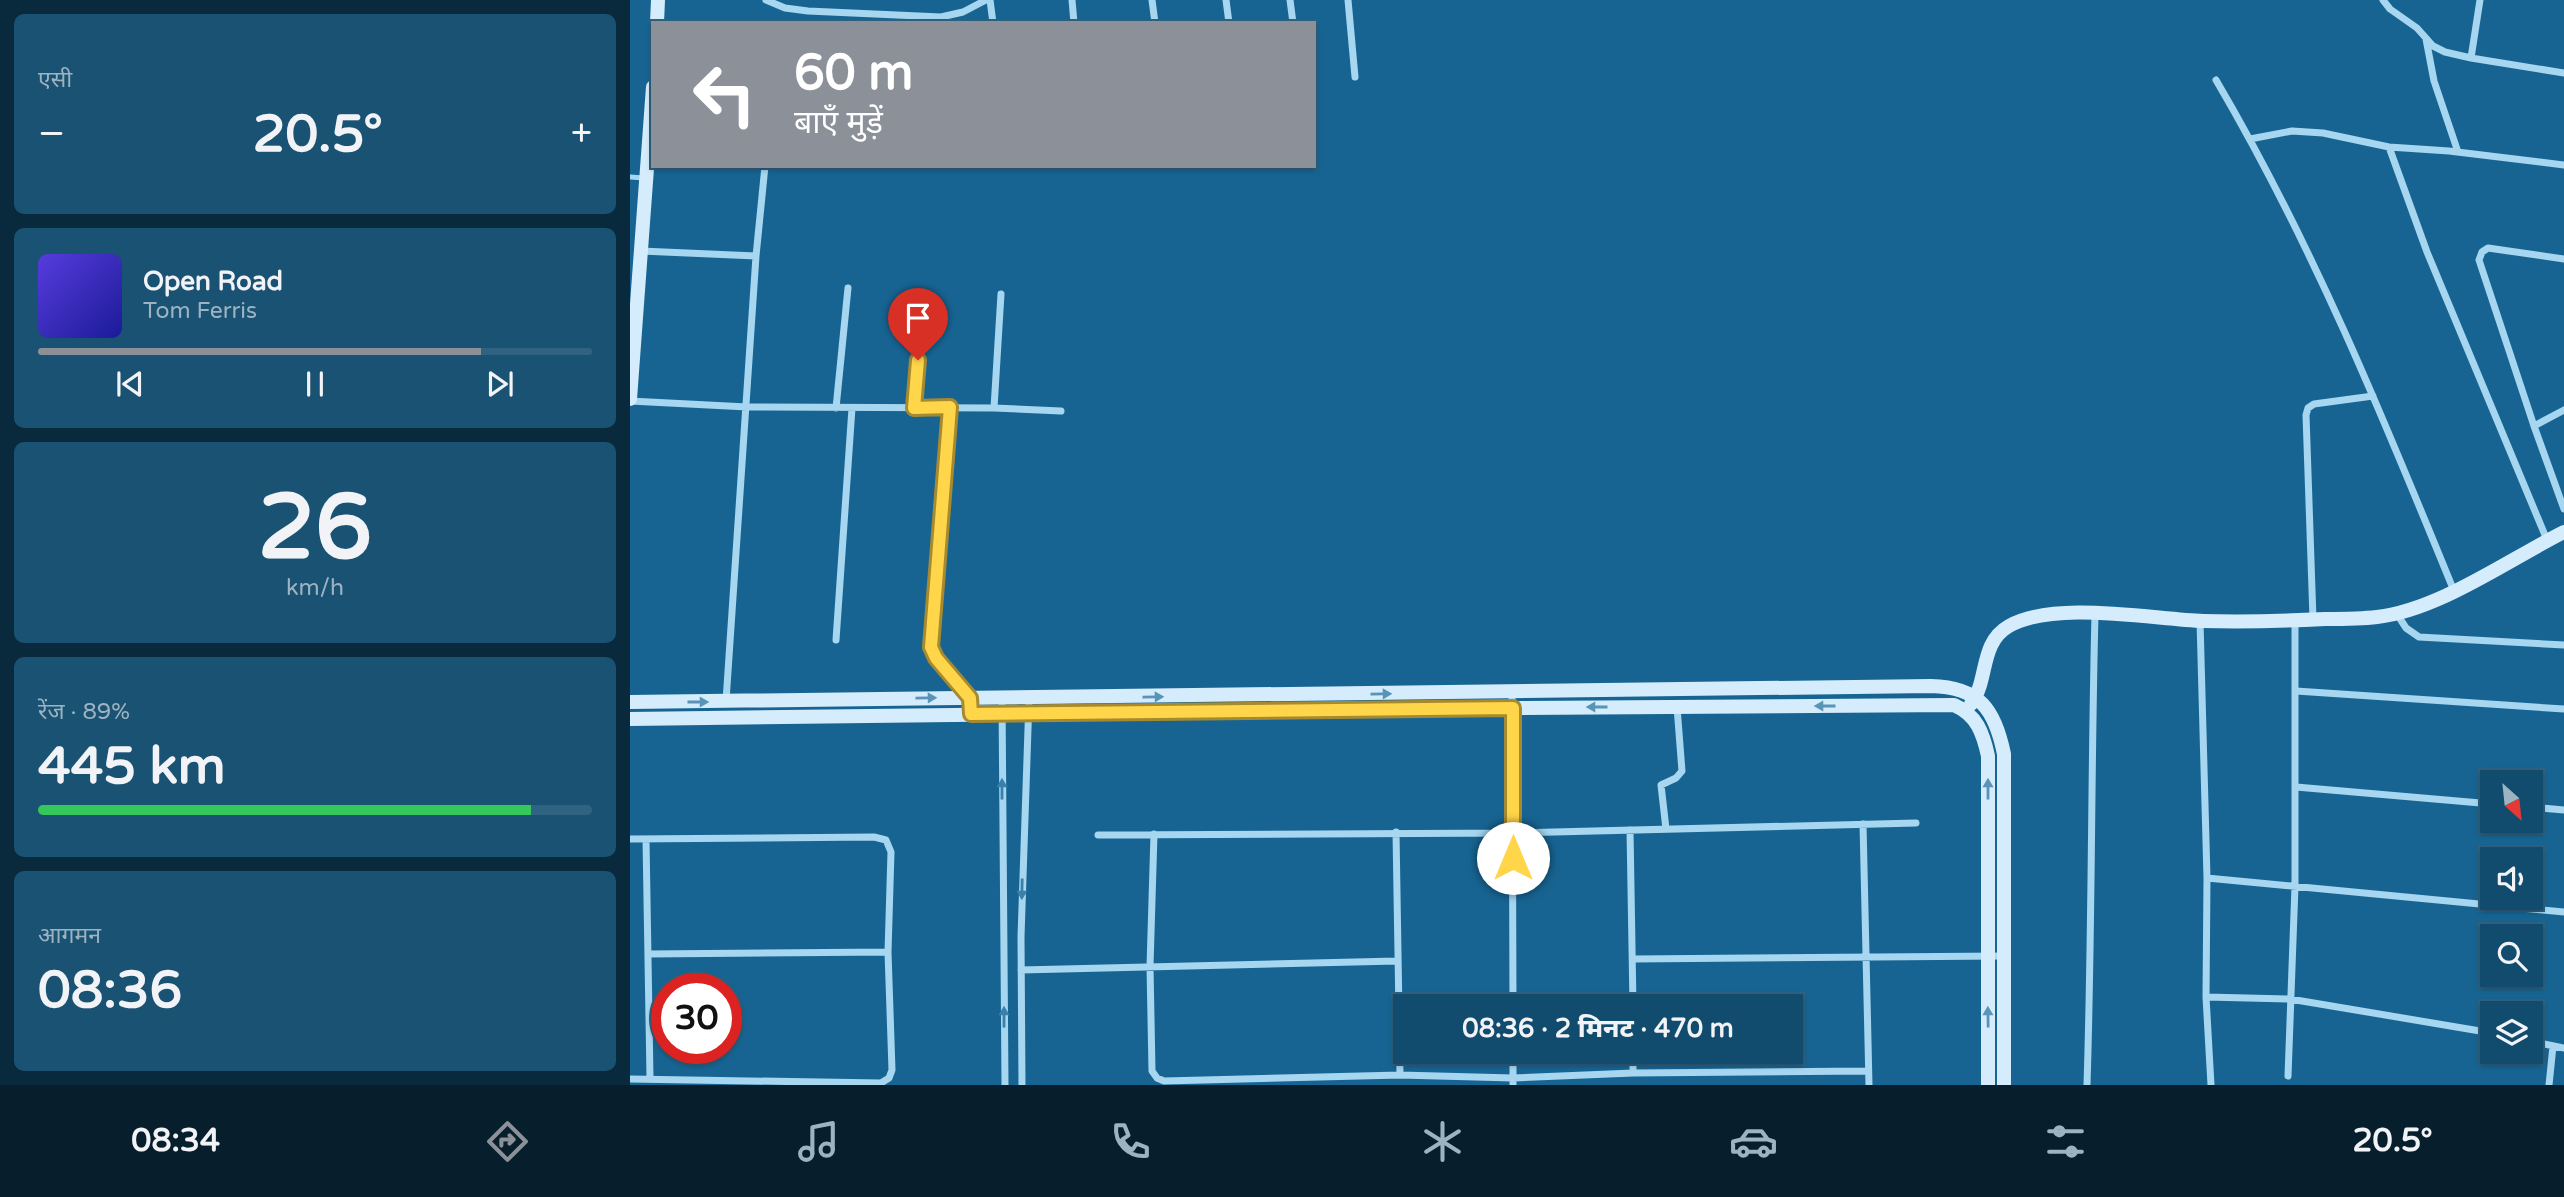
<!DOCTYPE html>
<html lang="hi">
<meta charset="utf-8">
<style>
body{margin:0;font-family:"Varela Round","Noto Sans Devanagari",sans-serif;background:#1a5273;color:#f1f3f6;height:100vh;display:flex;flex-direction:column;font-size:26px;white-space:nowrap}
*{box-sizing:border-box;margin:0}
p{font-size:23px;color:#9cb3c2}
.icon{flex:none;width:38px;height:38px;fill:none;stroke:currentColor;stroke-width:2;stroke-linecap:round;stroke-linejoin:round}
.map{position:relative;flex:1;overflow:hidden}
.side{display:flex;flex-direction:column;gap:14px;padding:14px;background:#09293c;width:630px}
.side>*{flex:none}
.hud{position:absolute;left:21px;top:21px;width:665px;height:147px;border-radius:0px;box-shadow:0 2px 5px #0004,0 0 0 2px #306381;background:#8c9099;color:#fff;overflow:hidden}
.needle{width:46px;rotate:153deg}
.tools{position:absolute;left:1850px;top:770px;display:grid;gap:14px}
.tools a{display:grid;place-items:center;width:63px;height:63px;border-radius:0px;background:#114b6e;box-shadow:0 2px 5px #0004,0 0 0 2px #306381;font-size:35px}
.speed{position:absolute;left:21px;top:973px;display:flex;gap:14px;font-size:35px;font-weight:700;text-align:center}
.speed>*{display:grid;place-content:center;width:91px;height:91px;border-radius:50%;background:#114b6e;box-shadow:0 2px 5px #0004,0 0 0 2px #306381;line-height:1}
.speed .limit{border:10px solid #d22;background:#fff;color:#111}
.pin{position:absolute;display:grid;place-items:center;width:60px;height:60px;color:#fff;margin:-72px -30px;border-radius:50% 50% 50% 0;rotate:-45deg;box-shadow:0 0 7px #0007}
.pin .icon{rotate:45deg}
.me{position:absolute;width:77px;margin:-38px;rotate:0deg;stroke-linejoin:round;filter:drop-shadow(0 0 5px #0008)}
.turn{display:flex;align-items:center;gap:24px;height:147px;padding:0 28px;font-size:32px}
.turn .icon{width:91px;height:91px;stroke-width:2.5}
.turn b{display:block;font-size:49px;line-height:60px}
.big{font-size:52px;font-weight:800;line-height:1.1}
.side .tile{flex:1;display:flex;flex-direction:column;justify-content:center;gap:10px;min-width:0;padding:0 24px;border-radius:10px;background:#1a5273}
.side .dial{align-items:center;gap:0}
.dial b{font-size:91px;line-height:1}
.song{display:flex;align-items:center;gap:21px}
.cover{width:84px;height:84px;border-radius:10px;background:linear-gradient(135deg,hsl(250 70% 55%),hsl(240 70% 35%))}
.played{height:7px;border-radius:4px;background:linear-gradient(90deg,#8c9099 80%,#306381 80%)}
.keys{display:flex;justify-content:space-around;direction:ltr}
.heat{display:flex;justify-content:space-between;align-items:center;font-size:38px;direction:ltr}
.charge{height:10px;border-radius:5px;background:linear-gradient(90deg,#34c759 89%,#306381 0)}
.trip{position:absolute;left:763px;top:994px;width:410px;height:70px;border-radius:0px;background:#114b6e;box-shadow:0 2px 5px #0004,0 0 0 2px #306381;font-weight:800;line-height:70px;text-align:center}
.dock{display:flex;height:112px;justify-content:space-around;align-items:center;background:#071e2c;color:#9cb3c2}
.dock .icon{width:49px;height:49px}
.dock .active{color:#8c9099}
.dock b{font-size:32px;color:#f1f3f6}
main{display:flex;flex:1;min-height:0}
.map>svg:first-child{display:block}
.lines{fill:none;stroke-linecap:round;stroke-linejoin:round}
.lane{stroke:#a6d6f0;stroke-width:5}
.street{stroke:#a6d6f0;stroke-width:7}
.secondary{stroke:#d4ecfb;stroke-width:14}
.oneway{fill:#5994b7}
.oneway2{fill:#3b80aa}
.route-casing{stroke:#a68a30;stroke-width:18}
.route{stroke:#ffd54a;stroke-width:12}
</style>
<main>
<section class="side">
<div class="tile"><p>एसी</p>
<div class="heat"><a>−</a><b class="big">20.5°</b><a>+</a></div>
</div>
<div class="tile">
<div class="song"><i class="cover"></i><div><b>Open Road</b><p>Tom Ferris</p></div></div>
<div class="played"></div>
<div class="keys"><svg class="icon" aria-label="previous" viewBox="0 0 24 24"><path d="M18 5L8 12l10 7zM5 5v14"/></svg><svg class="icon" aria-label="pause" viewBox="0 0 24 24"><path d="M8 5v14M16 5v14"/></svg><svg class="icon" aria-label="next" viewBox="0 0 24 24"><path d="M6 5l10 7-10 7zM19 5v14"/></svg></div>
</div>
<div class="tile dial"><b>26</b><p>km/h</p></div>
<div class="tile"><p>रेंज · 89%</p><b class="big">445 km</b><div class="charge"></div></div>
<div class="tile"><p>आगमन</p><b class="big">08:36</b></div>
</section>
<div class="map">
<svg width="1934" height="1085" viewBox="0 0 1934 1085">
<rect width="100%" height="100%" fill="#176492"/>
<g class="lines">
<path class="lane" d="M0,177L14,178"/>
<path class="street" d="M136,0L155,8L178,11L311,17L333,12L356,0
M360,0L363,23
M442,0L444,23
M522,0L525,23
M596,0L599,23
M660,0L663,23
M718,0L725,77
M1753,0L1760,9L1787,28L1803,46L1815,52L1841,58
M1850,0L1841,58L1934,73
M1796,39L1804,81L1828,152
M1586,80C1682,243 1753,417 1824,591
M1620,139L1662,131L1693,133L1759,147L1819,151L1934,165
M1759,147L1797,252L1917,540
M11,251L126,256
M1934,259L1858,248L1852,252L1849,260L1904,426L1934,509
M0,401L117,407L364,408L431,411
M320,407L308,566L300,635L306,658L340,698L341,714
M206,408L218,288
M284,408L292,312
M364,408L371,294
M1904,426L1934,410
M1767,614L1776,628L1789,637L1934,645
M1683,619L1676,415L1678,408L1684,404L1743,396
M1570,621L1577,878
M206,640L222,408
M1666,691L1934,709
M882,692L883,1006
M372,698L375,1085
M96,701L126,256L135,166
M1666,787L1862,804
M1900,807L1934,810
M1233,824L1239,1085
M1036,829L1031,785L1046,778L1052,771L1047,707
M1000,830L1003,1006
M766,832L770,1075
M524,834L520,966L522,1071L527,1078L534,1081L770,1075L883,1078L1003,1073L1238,1071
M468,835L883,833L1286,823
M0,839L244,837L256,840L261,852L258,952L262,1070L259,1078L251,1083L0,1079
M16,839L20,1078
M18,954L258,952
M1003,959L1373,956
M391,970L767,961
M1576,997L1660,999L1862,1033
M1900,1041L1934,1048
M883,1052V1085
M1003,1073V1052
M1658,1076L1665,886V621
M392,1085L391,937L399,699
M1457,1085C1462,928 1461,771 1465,614
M1581,1085L1576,997L1577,878L1934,912
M1919,1085L1923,1046"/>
<path class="secondary" d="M27,23L28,0
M0,399L23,87
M0,702L1301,686C1350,687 1365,710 1374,754V1085
M1341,704C1359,680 1349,643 1379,626C1425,600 1521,619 1573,621C1613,622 1654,621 1695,619C1712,619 1730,619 1747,617C1809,610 1878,560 1934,532
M0,719L882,708L1324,705C1347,715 1353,733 1358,756V1085"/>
</g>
<defs><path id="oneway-solid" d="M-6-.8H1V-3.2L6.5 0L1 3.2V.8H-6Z" transform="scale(1.75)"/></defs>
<g class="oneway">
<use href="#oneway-solid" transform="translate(751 694) rotate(-1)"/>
<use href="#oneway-solid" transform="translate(523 697) rotate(-1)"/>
<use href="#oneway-solid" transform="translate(296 698) rotate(-1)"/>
<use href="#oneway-solid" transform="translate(68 702)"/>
<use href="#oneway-solid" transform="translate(1195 706) rotate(180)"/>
<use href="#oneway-solid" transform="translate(967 707) rotate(180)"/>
<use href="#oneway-solid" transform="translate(1358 789) rotate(-90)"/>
<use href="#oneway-solid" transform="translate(1358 1017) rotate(-91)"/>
</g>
<g class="oneway2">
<use href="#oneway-solid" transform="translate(372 789) rotate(-90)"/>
<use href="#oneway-solid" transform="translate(392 889) rotate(91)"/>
<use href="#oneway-solid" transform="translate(374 1017) rotate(-90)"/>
</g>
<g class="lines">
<defs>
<path id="route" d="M288,360L284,408L320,407L301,647L306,658L340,698L341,714L883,708V858"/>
</defs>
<use href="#route" class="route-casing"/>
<use href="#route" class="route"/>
</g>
</svg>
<div class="tools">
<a><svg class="needle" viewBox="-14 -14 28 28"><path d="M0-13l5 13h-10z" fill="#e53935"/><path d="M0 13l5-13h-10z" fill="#9cb3c2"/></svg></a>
<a><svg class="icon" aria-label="sound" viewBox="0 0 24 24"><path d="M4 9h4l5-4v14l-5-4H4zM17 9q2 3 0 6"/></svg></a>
<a><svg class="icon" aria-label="search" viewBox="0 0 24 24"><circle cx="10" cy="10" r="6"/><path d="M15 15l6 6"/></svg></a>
<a><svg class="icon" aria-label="layers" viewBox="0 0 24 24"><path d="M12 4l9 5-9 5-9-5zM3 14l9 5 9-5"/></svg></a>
</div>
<div class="speed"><div class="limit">30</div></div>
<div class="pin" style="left:288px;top:360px;background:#d93025"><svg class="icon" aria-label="arrive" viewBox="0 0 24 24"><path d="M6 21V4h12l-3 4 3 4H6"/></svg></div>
<svg class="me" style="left:883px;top:858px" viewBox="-20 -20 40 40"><circle r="19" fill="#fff"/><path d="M0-13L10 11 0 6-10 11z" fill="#ffd54a"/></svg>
<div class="trip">08:36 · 2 मिनट · 470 m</div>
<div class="hud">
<div class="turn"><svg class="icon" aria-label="left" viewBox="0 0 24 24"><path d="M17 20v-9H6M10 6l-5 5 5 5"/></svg><div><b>60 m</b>बाएँ मुड़ें</div></div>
</div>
</div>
</main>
<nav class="dock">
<b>08:34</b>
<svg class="icon active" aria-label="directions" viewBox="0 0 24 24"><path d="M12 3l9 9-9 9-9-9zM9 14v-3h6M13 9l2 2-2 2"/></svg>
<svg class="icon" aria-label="music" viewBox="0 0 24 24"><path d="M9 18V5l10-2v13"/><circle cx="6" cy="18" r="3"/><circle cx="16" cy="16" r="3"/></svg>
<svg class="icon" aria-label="phone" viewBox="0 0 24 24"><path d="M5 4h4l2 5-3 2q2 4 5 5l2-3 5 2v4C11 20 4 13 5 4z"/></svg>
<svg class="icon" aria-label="climate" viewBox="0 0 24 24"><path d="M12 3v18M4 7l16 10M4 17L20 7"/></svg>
<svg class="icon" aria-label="car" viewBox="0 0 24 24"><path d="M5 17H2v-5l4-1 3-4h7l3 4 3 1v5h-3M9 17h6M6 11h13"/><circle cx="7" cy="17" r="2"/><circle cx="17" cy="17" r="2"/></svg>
<svg class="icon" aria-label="filters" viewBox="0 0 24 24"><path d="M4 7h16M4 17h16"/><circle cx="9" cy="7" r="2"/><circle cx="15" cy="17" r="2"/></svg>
<b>20.5°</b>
</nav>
